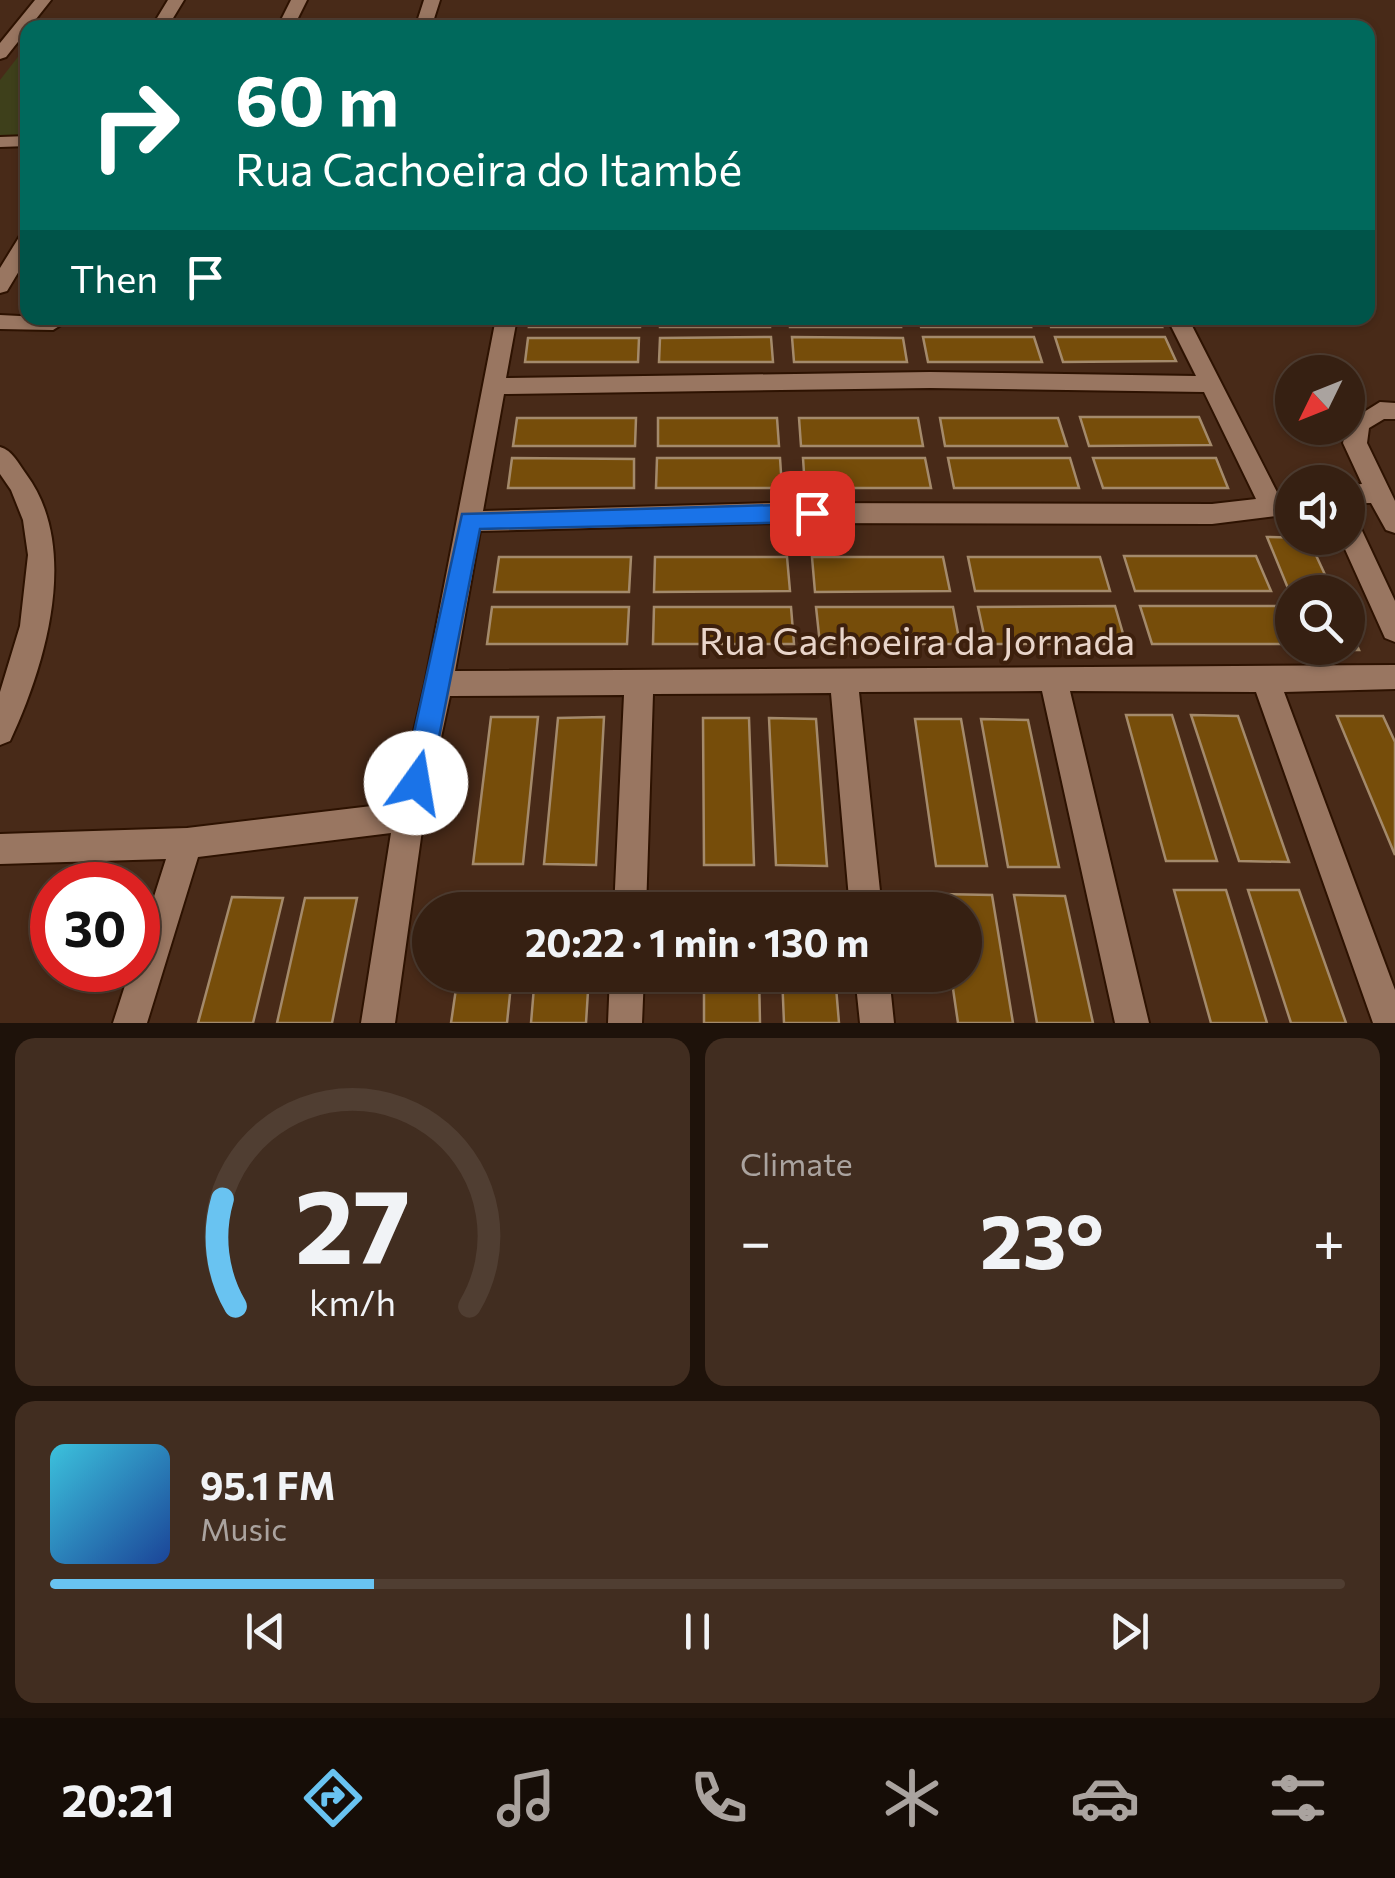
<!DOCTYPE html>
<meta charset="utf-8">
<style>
body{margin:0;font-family:Commissioner,sans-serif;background:#412d20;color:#f1f3f6;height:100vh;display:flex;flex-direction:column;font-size:38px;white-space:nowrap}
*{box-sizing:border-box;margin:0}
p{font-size:32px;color:#aaa39f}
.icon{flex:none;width:55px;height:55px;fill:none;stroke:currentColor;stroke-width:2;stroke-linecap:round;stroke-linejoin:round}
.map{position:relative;height:1023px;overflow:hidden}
.details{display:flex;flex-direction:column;gap:15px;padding:15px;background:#1e120a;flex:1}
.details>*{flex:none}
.hud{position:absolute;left:20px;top:20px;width:1355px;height:305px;border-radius:20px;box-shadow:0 2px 8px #0004,0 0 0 2px #503e32;background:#00695c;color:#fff;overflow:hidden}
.needle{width:65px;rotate:227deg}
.buttons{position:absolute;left:1275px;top:355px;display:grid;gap:20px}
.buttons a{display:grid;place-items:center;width:90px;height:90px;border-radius:50%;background:#362012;box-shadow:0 2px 8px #0004,0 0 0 2px #503e32;font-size:50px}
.speed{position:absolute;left:30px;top:862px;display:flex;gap:20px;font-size:50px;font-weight:700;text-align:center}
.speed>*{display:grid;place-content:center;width:130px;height:130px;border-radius:50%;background:#362012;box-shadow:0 2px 8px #0004,0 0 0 2px #503e32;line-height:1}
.speed .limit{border:15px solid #d22;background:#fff;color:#111}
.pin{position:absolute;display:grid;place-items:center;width:85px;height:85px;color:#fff;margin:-42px;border-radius:20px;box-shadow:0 5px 15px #0006}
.me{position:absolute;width:110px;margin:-55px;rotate:13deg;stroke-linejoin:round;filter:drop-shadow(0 0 8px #0008)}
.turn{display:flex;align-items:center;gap:35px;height:210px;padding:0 50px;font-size:45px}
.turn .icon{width:130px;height:130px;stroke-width:2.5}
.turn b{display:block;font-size:70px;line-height:85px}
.then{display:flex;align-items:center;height:95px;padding:0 50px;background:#0003;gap:20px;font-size:38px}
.big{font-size:75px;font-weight:700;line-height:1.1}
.details .card{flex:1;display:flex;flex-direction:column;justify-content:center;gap:15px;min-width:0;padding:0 35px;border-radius:20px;background:#412d20}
.details .dial{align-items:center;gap:0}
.dial svg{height:260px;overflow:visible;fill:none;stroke:#503e32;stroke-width:7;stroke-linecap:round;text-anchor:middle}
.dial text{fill:#f1f3f6;stroke:none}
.song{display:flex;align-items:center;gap:30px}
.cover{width:120px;height:120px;border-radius:15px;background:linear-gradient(135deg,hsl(190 70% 55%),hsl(220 70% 35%))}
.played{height:10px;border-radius:5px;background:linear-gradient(90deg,#69c3f1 25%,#503e32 25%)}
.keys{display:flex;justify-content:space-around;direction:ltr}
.heat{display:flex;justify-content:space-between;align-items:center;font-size:55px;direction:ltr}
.details .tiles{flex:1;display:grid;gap:15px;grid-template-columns:1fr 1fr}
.card:last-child{grid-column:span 2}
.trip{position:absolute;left:412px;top:892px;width:570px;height:100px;border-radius:50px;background:#362012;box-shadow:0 2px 8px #0004,0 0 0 2px #503e32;font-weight:700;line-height:100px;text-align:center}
.tab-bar{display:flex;height:160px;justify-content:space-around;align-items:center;background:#160d07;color:#aaa39f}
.tab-bar .icon{width:70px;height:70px}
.tab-bar .on{color:#69c3f1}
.tab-bar b{font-size:45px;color:#f1f3f6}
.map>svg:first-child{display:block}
.green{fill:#3e401b}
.building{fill:#764d0a;stroke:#a48a6b;stroke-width:2.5}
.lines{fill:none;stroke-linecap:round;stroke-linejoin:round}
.minor-casing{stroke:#2d1201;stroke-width:4}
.minor{fill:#997661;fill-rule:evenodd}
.route{fill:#1a73e8;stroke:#114b97;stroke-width:2.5}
.labels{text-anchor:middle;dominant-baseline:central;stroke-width:8;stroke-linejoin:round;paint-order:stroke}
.street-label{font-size:38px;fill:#e9d5ca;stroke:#3d200d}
</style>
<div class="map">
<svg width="1395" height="1023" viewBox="0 0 1395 1023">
<rect width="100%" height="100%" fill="#482a18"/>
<path class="green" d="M21,53H27V137L0,138V80Z"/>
<path class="building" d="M531,318H640V327H529Z
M660,318H769L770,327H660Z
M790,318H899L901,327H790Z
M919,318H1028L1031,327H921Z
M1049,318H1158L1162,327H1051Z
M771,337L773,362H659L660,338Z
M792,337L903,338L907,362H794Z
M923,337H1034L1042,362H928Z
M1055,337H1165L1176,361L1063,362Z
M528,338H639L638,362H525Z
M1080,417H1199L1211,445L1089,446Z
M517,418H636L635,446H513Z
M658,418H777L779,446H658Z
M799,418H918L923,446H801Z
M940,418H1058L1067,446H945Z
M512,458L634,459V488H508Z
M657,458H780L782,488H656Z
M803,458H925L931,488H805Z
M948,458H1070L1079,488H954Z
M1093,458H1216L1228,488H1103Z
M1267,537L1308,538L1333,592H1292V598Z
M1124,556H1256L1271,591H1135Z
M499,557H631L629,592H494Z
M655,557H787L790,591L654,592Z
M812,557H943L950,591L815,592Z
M968,557H1100L1110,591H975Z
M1115,606L1126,644H986L978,607Z
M1140,606H1277L1292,644H1152Z
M492,607H629L627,644H487Z
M654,607H791L794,644H653Z
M816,607H953L960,644H820Z
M1348,625L1359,650H1314L1348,648Z
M1126,715H1172L1217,861H1166Z
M1191,715L1238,716L1289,862L1239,861Z
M1337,716H1383L1395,742V855Z
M491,717H538L523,864H473Z
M604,717L596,865L544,864L558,718Z
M703,718H749L754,865H704Z
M769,718L816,719L827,866L776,865Z
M915,719H961L987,866H936Z
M981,719L1028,720L1059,867H1008Z
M1174,890H1226L1267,1023H1211Z
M1248,890H1299L1346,1023H1291Z
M469,892H520L518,910H466Z
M542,893H594L592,910H540Z
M704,893L756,894V910H704Z
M778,894H829L830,910H779Z
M939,894L992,895L1013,1023H958L951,975H965V910H942Z
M1014,895L1065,896L1093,1023H1037Z
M232,897L283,898L253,1023H198Z
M305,898H357L332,1023H277Z
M458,975H512L507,1023H451Z
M535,975H589L586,1023H531Z
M704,975H759L760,1023H704Z
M782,975H835L839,1023H784Z"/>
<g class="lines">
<defs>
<path id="minor" d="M35,0H51L6,57L0,59V43Z
M168,0H184L167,28H151Z
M291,0H307L293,28H277Z
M424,0H440L431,28H415Z
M28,136V146L0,147V137Z
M28,232V256L7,291L0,293V268L21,234Z
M0,315L59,318L64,323L53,330L0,329Z
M496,318H517L506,378L930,372L1196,376L1167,318H1188L1279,496L1292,494V514L1212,524L775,523L480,531L455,671L1395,665V689L1284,692L1395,990V1023H1373L1256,692L1070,691L1149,1023H1115L1042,691L859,692L882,910H850L831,693L653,694L646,910H614L624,695L450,696L424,816L395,1023H361L391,833L198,857L147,1023H113L130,970H138V947L166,859L0,864V834L187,828L397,803L425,684ZM930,388L1204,392L1256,499L1212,504L775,503L483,511L504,394Z
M1380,402L1395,403V419H1384L1369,428L1367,443L1395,501V533L1386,530L1371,503H1348V485L1362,484L1343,443L1348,422Z
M0,447C13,451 18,463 26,474C81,548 45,666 10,741L0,745V692L20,626L28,555L23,520L11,490L0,474Z
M1348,517L1357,520L1395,601V642L1385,638L1340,538H1348Z
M610,975H644L642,1023H608Z
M855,975H889L894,1023H860Z"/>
</defs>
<use href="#minor" class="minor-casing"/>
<use href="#minor" class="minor"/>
</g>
<path class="route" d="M812,504L824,513L812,522L480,529L430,783L426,792L416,796L407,792L403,783L462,514Z"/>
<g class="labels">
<g class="street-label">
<text x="917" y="639">Rua Cachoeira da Jornada</text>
</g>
</g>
</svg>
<div class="buttons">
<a><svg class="needle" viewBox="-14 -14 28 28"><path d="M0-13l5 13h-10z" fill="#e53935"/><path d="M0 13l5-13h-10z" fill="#aaa39f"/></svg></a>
<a><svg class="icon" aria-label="sound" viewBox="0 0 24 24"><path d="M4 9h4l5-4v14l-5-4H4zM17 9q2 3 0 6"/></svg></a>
<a><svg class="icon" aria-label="search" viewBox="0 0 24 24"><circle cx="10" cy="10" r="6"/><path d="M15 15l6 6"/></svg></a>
</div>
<div class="speed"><div class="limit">30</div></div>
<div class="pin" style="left:812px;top:513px;background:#d93025"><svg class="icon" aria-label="arrive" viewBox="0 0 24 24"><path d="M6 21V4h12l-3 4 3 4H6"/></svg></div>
<svg class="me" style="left:416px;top:783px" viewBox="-20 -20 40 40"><circle r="19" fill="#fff"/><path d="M0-13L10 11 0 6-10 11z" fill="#1a73e8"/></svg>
<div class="trip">20:22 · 1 min · 130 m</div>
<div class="hud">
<div class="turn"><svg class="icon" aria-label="right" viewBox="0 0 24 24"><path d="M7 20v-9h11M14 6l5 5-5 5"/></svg><div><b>60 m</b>Rua Cachoeira do Itambé</div></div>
<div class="then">Then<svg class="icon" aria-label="arrive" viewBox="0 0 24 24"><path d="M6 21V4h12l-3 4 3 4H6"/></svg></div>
</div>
</div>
<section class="details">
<div class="tiles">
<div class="card dial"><svg viewBox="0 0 100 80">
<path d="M14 69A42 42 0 1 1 86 69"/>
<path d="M14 69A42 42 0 0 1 10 36" stroke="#69c3f1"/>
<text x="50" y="56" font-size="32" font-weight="700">27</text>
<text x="50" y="72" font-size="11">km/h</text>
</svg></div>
<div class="card"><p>Climate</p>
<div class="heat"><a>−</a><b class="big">23°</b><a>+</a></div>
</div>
<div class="card">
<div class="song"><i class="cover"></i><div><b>95.1 FM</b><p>Music</p></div></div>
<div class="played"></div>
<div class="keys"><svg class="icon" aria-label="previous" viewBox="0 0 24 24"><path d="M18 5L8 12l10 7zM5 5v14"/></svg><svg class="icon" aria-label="pause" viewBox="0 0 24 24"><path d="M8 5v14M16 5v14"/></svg><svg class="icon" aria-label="next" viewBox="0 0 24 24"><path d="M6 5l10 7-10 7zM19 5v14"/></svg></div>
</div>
</div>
</section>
<nav class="tab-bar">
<b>20:21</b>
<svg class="icon on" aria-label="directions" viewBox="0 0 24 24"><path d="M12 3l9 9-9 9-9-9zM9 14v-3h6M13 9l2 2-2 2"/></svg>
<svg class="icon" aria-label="music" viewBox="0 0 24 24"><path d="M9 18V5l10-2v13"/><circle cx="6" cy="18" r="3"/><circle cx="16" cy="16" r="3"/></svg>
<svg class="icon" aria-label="phone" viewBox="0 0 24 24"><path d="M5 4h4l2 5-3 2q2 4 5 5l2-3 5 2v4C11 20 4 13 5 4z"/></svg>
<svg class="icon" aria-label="climate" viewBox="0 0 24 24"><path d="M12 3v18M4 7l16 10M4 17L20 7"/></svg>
<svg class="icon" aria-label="car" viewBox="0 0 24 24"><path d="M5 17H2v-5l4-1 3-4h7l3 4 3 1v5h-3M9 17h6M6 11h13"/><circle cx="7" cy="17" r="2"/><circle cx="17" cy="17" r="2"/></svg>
<svg class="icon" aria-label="filters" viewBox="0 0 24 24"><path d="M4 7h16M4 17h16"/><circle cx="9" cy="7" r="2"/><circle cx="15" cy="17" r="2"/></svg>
</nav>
